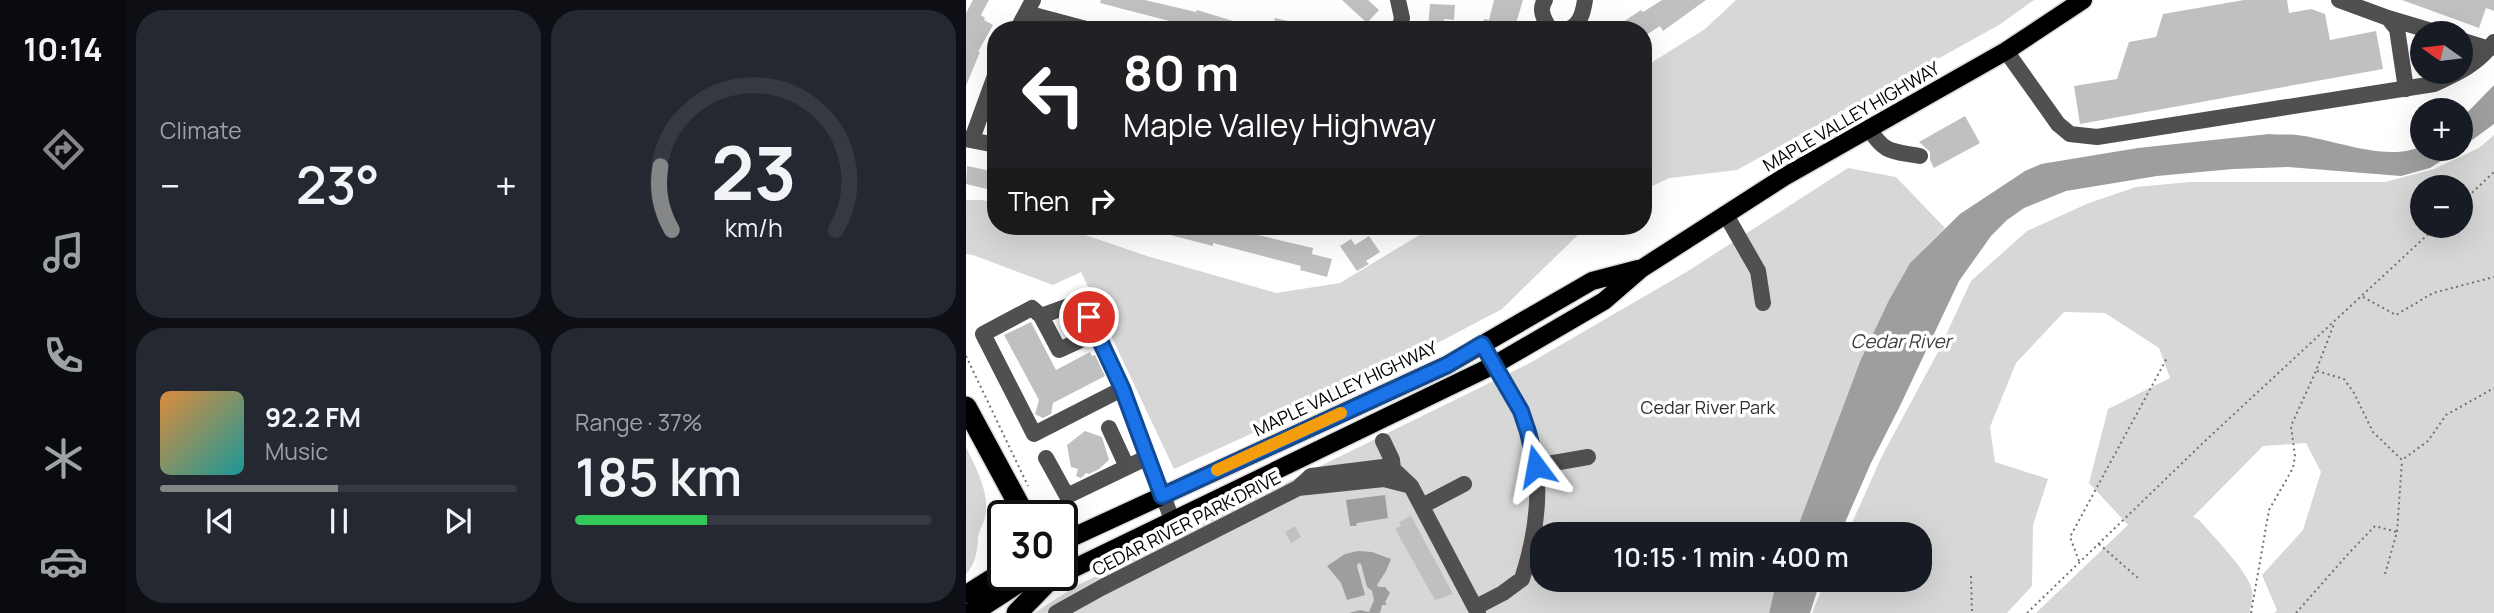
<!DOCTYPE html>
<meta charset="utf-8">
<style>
body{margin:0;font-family:Manrope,sans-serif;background:#242831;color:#f1f3f6;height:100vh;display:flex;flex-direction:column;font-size:26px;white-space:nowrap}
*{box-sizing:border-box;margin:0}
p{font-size:23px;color:#9ea1a6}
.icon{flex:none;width:38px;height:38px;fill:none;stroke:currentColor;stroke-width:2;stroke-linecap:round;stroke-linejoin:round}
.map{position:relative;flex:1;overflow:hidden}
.panel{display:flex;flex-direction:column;gap:10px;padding:10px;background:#0d0f14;width:840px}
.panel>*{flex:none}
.banner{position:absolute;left:21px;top:21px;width:665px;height:214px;border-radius:28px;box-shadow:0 7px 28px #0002;background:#202124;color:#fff;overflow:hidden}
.needle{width:46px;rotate:284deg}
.tools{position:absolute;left:1444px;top:21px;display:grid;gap:14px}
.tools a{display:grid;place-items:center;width:63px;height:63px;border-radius:50%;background:#171b24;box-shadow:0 7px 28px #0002;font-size:35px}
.speed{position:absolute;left:21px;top:500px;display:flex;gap:14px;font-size:35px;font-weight:700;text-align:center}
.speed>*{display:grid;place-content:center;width:91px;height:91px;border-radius:50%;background:#171b24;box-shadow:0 7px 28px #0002;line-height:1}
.speed .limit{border:4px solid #111;border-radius:10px;background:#fff;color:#111}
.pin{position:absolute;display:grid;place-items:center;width:60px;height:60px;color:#fff;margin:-30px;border:4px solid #fff;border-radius:50%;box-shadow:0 2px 7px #0007}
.me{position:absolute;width:77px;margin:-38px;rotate:347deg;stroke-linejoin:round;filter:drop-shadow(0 0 5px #0008)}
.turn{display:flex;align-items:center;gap:24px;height:147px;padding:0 21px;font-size:32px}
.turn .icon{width:91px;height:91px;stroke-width:2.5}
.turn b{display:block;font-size:49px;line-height:60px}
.then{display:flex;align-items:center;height:66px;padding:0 21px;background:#0003;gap:14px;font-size:26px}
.big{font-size:52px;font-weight:600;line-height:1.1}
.panel .card{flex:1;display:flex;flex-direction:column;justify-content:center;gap:10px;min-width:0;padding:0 24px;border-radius:28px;background:#242831}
.panel .dial{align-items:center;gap:0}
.dial svg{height:182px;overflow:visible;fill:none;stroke:#363941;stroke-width:7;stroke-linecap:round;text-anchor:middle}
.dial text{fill:#f1f3f6;stroke:none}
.song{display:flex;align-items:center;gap:21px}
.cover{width:84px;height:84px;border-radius:10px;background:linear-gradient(135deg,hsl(30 70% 55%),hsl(180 70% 35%))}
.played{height:7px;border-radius:4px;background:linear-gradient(90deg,#858687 50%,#363941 50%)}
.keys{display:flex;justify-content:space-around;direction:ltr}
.heat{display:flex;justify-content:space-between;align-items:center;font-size:38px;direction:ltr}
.charge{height:10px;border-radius:5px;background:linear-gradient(90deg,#34c759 37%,#363941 0)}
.panel .tiles{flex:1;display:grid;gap:10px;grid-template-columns:repeat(2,1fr)}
.trip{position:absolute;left:564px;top:522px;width:402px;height:70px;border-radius:28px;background:#171b24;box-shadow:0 7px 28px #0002;font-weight:600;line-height:70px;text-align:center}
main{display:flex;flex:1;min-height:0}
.menu{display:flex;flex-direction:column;width:126px;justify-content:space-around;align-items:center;background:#090b0e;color:#9ea1a6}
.menu .icon{width:49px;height:49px}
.menu .current{color:#858687}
.menu b{font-size:32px;color:#f1f3f6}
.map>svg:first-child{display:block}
.green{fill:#d7d7d7;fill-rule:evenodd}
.water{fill:#9e9e9e}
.building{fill:#c0c0c0}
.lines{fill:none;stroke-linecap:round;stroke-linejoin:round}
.major-casing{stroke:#dbdbdb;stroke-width:21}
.highway-casing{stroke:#dbdbdb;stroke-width:24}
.path{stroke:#727272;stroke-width:2;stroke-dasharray:2 3.5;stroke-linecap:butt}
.minor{stroke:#505050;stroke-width:16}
.major{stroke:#000;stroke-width:18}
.highway{stroke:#000;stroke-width:21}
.route-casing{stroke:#114b97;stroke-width:18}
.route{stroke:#1a73e8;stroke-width:12}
.slow{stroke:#f59e0b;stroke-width:12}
.labels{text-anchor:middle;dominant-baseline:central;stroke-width:7;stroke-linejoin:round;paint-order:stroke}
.street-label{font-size:18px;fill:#000;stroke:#fff}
.park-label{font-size:18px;fill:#2e2e2e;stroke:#fff}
.water-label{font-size:19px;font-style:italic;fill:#3f3f3f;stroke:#fff}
</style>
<main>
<nav class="menu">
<b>10:14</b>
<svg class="icon current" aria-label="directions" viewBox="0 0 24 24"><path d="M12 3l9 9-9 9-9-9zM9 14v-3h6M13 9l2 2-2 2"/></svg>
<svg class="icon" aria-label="music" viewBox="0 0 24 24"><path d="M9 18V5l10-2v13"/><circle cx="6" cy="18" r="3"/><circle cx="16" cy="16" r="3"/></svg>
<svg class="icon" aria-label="phone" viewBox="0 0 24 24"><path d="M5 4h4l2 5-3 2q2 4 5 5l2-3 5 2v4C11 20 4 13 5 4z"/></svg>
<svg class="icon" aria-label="climate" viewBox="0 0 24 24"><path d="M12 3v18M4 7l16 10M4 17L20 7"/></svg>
<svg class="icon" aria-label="car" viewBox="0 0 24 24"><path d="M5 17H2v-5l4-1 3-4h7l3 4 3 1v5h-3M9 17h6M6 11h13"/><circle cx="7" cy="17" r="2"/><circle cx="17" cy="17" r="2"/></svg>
</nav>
<section class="panel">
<div class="tiles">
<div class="card"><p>Climate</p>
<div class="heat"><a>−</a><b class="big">23°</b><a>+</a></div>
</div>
<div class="card dial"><svg viewBox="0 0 100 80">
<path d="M14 69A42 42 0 1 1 86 69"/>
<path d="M14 69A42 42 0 0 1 9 41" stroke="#858687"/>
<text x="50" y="56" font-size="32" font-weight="700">23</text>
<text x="50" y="72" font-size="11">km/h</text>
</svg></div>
<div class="card">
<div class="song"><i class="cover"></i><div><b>92.2 FM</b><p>Music</p></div></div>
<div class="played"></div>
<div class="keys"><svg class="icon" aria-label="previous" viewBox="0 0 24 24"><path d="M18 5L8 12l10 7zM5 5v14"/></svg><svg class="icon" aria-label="pause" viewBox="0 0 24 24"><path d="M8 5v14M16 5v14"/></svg><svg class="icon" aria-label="next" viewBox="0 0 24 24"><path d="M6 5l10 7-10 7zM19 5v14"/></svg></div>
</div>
<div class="card"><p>Range · 37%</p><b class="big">185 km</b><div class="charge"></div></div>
</div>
</section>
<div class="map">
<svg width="1528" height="613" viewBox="0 0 1528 613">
<rect width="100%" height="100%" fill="#fff"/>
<path class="green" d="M770,0H1068L1033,25L771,170L704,178L677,190V68L739,29Z
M1528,135V613H1308L1311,610L1296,575L1337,530L1355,472L1340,443L1297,446L1227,517L1233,520C1246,535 1284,573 1286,591C1287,598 1286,606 1283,613H1070L1162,525L1123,483L1142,409L1204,378L1193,348L1139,313L1098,312L1050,363L1024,427L1029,462L1082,479L1067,525L1066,586L1041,613H846L860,579H954V534H881L916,456L972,352L1005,281L1061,231L1123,203L1170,187L1224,182H1419L1468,169L1513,148ZM1494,187V226H1456V187Z
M882,168L930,177L979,228L944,263L923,300L895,359L829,534H576V579H811L803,613H68L112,585L562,364L722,271Z
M0,200H17L30,204V226H93L181,256L310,293L374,283L460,231L461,226H621L536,309L388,387L208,469L115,272L87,285L7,255L0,254Z
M0,447C9,466 22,489 20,511C20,521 13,529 12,538C12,549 9,566 0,574Z"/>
<path class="water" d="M1528,85V124L1494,149L1495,119Z
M1303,134C1312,135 1322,134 1331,135C1368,139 1421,163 1456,146V149H1494L1464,168L1435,176L1322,167L1267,169L1191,176L1100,191L1058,208L1041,220L1025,236L993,281L933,408L905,463L874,534H829L895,359L923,300L944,263L994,214L1059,171L1075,164L1172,148Z
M419,495L422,518L391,523L390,526H384L380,500Z
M392,551L406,552L425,559L420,571L411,585L412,587H419L424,593L419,602L421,605H416L414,613H383L394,610L403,612L408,600L406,591L401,587L395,564L392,563L391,566L399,595L381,600L375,583L361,566L379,554Z
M811,579H855L844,613H803Z"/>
<path class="building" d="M7,0H23L15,15L19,18L18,20L27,25L12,52H14L0,86V13Z
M135,0H179L230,12L231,10L287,27V30H238L134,3Z
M376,0H402L413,10L401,23Z
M528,0H557L548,30H515L518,19L523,20Z
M696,0H740L697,31L694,26L677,37V30H645L675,10L677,12Z
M1278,0H1321L1323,13L1345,9L1359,14L1364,40L1410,31L1417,69L1114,124L1108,86L1151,79L1163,42L1190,37L1197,14Z
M1436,0H1528V11L1520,8L1513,28Z
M464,4L489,5L488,20L478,19V30H462Z
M309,18L343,26V30H306Z
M999,116L1014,143L968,168L964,160V152L953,142Z
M1,166L25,171L21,189L0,184Z
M181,226H251V228L278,235L279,232L347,248L346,254L366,259L361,277L334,270L335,266L247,243V246L181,229Z
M403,236L414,252L400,261L403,264L391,271L374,246L385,239L389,245Z
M65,322L90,370L124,352L126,356L129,355L139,376L87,403L85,414L77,418L69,414L73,400L38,335Z
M119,431L136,437L143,460L133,469L123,474L120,473L115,478L110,476L112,469L105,467L101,445Z
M445,516L487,594L469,600L429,529L435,526L433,522Z
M329,526L335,537L325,543L319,532Z"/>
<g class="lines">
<defs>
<path id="major" d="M96,542L481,365L626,281L672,269
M96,574L528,365L638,301L675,269L818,177L1040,51L1117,0
M0,594L37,571"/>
<path id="highway" d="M0,407L59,516
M33,573L37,569
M5,613L62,576
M51,613L82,581"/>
</defs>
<use href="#major" class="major-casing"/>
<use href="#highway" class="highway-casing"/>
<path class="path" d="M1494,204L1528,172
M1397,297L1430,315L1467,293L1528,277
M0,356L62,486
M1351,371L1378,379L1388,393L1407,432L1436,460L1462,441L1480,415L1528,388
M1133,544L1172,578
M1113,561L1104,537L1201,358
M1419,574L1431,532L1436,461
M1005,576L1006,613
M1061,613L1240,440L1471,226
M1285,613L1303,510L1327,468L1329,456L1325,426L1350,371L1368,324
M1330,613L1383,553L1409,526L1431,532"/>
<path class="minor" d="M432,0L436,18L433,30
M1373,0L1422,18L1431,29L1440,89
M60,13L124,30
M1422,18L1472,33
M51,30L67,0
M579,30L582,26C577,17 573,9 579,0
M599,30C614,27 617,13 619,0
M1494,40L1523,49
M1040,51L1092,124L1104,134L1131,137L1468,84C1492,73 1512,64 1528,42
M903,128C918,154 927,151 954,156
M0,139L30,145
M6,139L30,73
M760,215L792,271L797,303
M75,316L93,350L130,333
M156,389L68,434L17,334L66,308L75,316L116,301L156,389L207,522
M143,428L161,467
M417,441L426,460L427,469
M80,458L101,496L182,457
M570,466L622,457
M445,486L418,479L332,488L345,476L417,467L427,469L445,486L512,613
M456,506L498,484
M510,607L537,593L556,579C574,524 579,464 554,410C543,387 529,366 516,344
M90,613L135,588L332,488"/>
<use href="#major" class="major"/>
<use href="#highway" class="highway"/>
</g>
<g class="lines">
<defs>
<path id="route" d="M123,317L156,388L196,496L481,365L516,344L555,411L562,432L570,466"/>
</defs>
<use href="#route" class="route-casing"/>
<use href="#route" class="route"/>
<path class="slow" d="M251,470L375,413"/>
</g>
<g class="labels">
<g class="street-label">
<text transform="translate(885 116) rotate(-30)">MAPLE VALLEY HIGHWAY</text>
<text transform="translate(379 388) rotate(-25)">MAPLE VALLEY HIGHWAY</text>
<text transform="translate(220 523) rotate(-27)">CEDAR RIVER PARK DRIVE</text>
</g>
<g class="park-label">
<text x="742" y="407">Cedar River Park</text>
</g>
<g class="water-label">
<text x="935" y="341">Cedar River</text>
</g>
</g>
</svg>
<div class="tools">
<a><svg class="needle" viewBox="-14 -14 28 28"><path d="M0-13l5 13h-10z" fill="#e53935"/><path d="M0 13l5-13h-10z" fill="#9ea1a6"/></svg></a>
<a>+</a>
<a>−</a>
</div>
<div class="speed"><div class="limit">30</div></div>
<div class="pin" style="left:123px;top:317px;background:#d93025"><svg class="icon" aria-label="arrive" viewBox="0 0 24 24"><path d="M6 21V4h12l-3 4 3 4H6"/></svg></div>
<svg class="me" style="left:570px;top:466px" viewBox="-20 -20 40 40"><path d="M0-17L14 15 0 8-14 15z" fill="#1a73e8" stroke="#fff" stroke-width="4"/></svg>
<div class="trip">10:15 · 1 min · 400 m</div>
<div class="banner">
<div class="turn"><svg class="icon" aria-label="left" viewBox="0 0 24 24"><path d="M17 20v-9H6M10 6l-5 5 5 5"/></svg><div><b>80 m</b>Maple Valley Highway</div></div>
<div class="then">Then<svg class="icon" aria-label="right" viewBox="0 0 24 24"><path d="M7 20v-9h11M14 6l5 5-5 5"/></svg></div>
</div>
</div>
</main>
